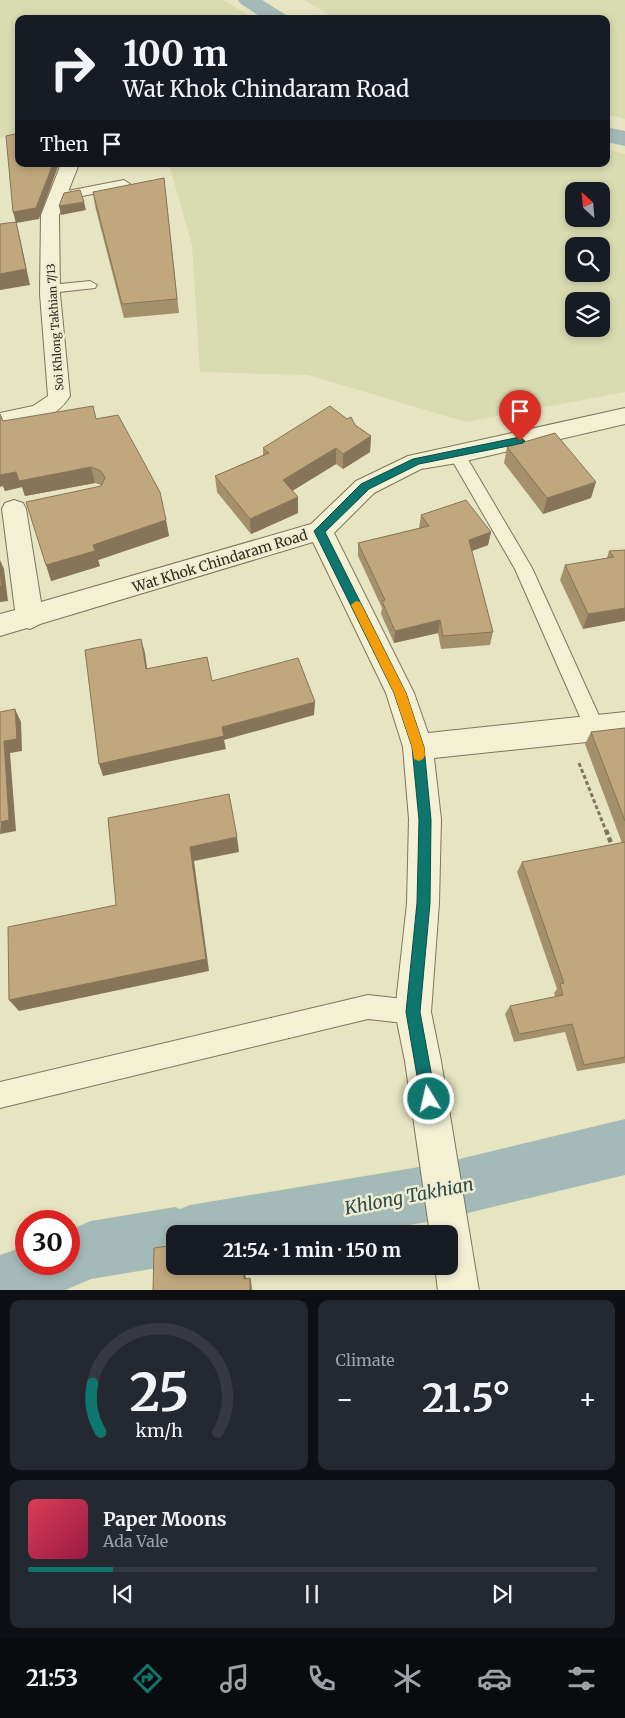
<!DOCTYPE html>
<meta charset="utf-8">
<style>
body{margin:0;font-family:Merriweather,serif;background:#242831;color:#f1f3f6;height:100vh;display:flex;flex-direction:column;font-size:19px;white-space:nowrap}
*{box-sizing:border-box;margin:0}
p{font-size:16px;color:#9ea1a6}
.icon{flex:none;width:28px;height:28px;fill:none;stroke:currentColor;stroke-width:2;stroke-linecap:round;stroke-linejoin:round}
.map{position:relative;height:1290px;overflow:hidden}
.details{display:flex;flex-direction:column;gap:10px;padding:10px;background:#0d0f14;flex:1}
.details>*{flex:none}
.guide{position:absolute;left:15px;top:15px;width:595px;height:152px;border-radius:10px;box-shadow:0 2px 8px #0003;background:#171b24;color:#f1f3f6;overflow:hidden}
.needle{width:32px;rotate:334deg}
.buttons{position:absolute;left:565px;top:182px;display:grid;gap:10px}
.buttons a{display:grid;place-items:center;width:45px;height:45px;border-radius:10px;background:#171b24;box-shadow:0 2px 8px #0003;font-size:25px}
.speed{position:absolute;left:15px;top:1210px;display:flex;gap:10px;font-size:25px;font-weight:700;text-align:center}
.speed>*{display:grid;place-content:center;width:65px;height:65px;border-radius:50%;background:#171b24;box-shadow:0 2px 8px #0003;line-height:1}
.speed .limit{border:8px solid #d22;background:#fff;color:#111}
.pin{position:absolute;display:grid;place-items:center;width:42px;height:42px;color:#fff;margin:-51px -21px;border-radius:50% 50% 50% 0;rotate:-45deg;box-shadow:0 0 5px #0007}
.pin .icon{rotate:45deg}
.me{position:absolute;width:55px;margin:-28px;rotate:351deg;stroke-linejoin:round;filter:drop-shadow(0 0 4px #0008)}
.turn{display:flex;align-items:center;gap:18px;height:105px;padding:0 25px;font-size:22px}
.turn .icon{width:65px;height:65px;stroke-width:2.5}
.turn b{display:block;font-size:35px;line-height:42px}
.then{display:flex;align-items:center;height:48px;padding:0 25px;background:#0003;gap:10px;font-size:19px}
.big{font-size:38px;font-weight:700;line-height:1.1}
.details .card{flex:1;display:flex;flex-direction:column;justify-content:center;gap:8px;min-width:0;padding:0 18px;border-radius:10px;background:#242831}
.details .dial{align-items:center;gap:0}
.dial svg{height:130px;overflow:visible;fill:none;stroke:#363941;stroke-width:7;stroke-linecap:round;text-anchor:middle}
.dial text{fill:#f1f3f6;stroke:none}
.song{display:flex;align-items:center;gap:15px}
.cover{width:60px;height:60px;border-radius:8px;background:linear-gradient(135deg,hsl(350 70% 55%),hsl(340 70% 35%))}
.played{height:5px;border-radius:2px;background:linear-gradient(90deg,#0f766e 15%,#363941 15%)}
.keys{display:flex;justify-content:space-around;direction:ltr}
.heat{display:flex;justify-content:space-between;align-items:center;font-size:28px;direction:ltr}
.details .tiles{flex:1;display:grid;gap:10px;grid-template-columns:1fr 1fr}
.card:last-child{grid-column:span 2}
.trip{position:absolute;left:166px;top:1225px;width:292px;height:50px;border-radius:10px;background:#171b24;box-shadow:0 2px 8px #0003;font-weight:700;line-height:50px;text-align:center}
.tab-bar{display:flex;height:80px;justify-content:space-around;align-items:center;background:#090b0e;color:#9ea1a6}
.tab-bar .icon{width:35px;height:35px}
.tab-bar .current{color:#0f766e}
.tab-bar b{font-size:22px;color:#f1f3f6}
.map>svg:first-child{display:block}
.farmland{fill:#d9dbb1;fill-rule:evenodd}
.lines{fill:none;stroke-linecap:round;stroke-linejoin:round}
.canal{fill:#a4bab8;fill-rule:evenodd}
.lane-casing{stroke:#7e755c;stroke-width:2}
.street-casing{stroke:#7e755c;stroke-width:2}
.path-far1{stroke:#7e755c;stroke-width:3;stroke-dasharray:4 2.5;stroke-linecap:butt}
.path{stroke:#7e755c;stroke-width:4.5;stroke-dasharray:5 3;stroke-linecap:butt}
.lane{fill:#f3f0d4;fill-rule:evenodd}
.street{fill:#f3f0d4;fill-rule:evenodd}
.wall{fill:#a5906c}
.shaded-wall{fill:#867558}
.building{fill:#c0a77d;stroke:#867558}
.route{fill:#0f766e;stroke:#0a4d48}
.slow{fill:#f59e0b}
.labels{text-anchor:middle;dominant-baseline:central;stroke-width:5;stroke-linejoin:round;paint-order:stroke}
.far-street-label{font-size:11px;fill:#302b1e;stroke:#efedd1}
.street-label{font-size:14px;fill:#302b1e;stroke:#efedd1}
.near-water-label{font-size:18px;font-style:italic;fill:#2f494e;stroke:#efedd1}
</style>
<div class="map">
<svg width="625" height="1291" viewBox="0 0 625 1291">
<rect width="100%" height="100%" fill="#e7e4c2"/>
<path class="farmland" d="M0,0H223L255,19H19V134L0,138Z
M304,0H625V119L606,114V19H337Z
M606,149L625,154V392L466,422L308,375L200,372L192,245L169,164H606ZM574,191H601V219H574ZM574,246H601V274H574ZM574,301H601V329H574Z"/>
<g class="lines">
<path class="canal" d="M238,0H262L286,15L289,19H264L241,4Z
M606,127L625,131V146L606,142Z
M625,1119V1175L443,1219L359,1234H175V1265L91,1279L63,1291H0V1255L26,1246V1264H69V1230L91,1221L175,1207L180,1209L190,1205L443,1163Z"/>
<defs>
<path id="lane" d="M124,180L130,184L128,187L57,201L51,197L57,193Z
M90,281L97,285L95,288L50,293L43,289L50,285Z
M457,449L463,451L532,568L605,729L602,735L595,738L588,735L515,569L449,455L451,451Z
M368,995L413,1000L421,1004L425,1012L421,1020L413,1024L368,1019L0,1108V1082Z"/>
<path id="street" d="M61,164H79L59,215L60,294L70,396C53,423 29,422 0,429V413L33,406L48,396L40,294L41,215Z
M625,408V424L457,463L421,469L374,493L334,533L414,693L428,733L625,712V738L434,758L441,819L439,903L431,1012L441,1061L479,1291H438L435,1266H450V1234H430L405,1061L395,1012L407,903L409,819L403,747L386,693L313,542L40,624L30,629L27,628L0,636V614L15,610L2,509L5,503L14,500L23,503L26,509L41,602L311,524L356,481L408,456Z"/>
</defs>
<use href="#lane" class="lane-casing"/>
<use href="#street" class="street-casing"/>
<path class="path-far1" d="M579,763L606,831"/>
<path class="path" d="M606,830L613,848"/>
<use href="#lane" class="lane"/>
<use href="#street" class="street"/>
</g>
<path class="wall" d="M164,178L179,313L124,318L95,206L93,192Z
M96,419L166,520L169,536L98,560L100,566L51,581L101,485L95,483L25,496L22,487L5,491L3,486V421Z
M355,425L371,436L370,452L343,469L336,464L292,491L298,497V513L251,534L217,492L215,476L263,455V448Z
M507,447L591,498L543,514L504,463Z
M421,515L491,532L488,545L472,551L493,632L490,645L441,649L438,633L394,643L381,614L382,608L358,556V543L419,528Z
M625,550L583,629L560,580L565,565L607,558L609,551Z
M625,728V1063L577,1071L565,1032L514,1042L505,1014L510,1006L555,997L554,993L557,989L517,872L522,862L622,843L585,744L591,732Z"/>
<path class="shaded-wall" d="M53,164H59L39,219L16,223L13,212Z
M84,202L86,210L61,215L59,206Z
M16,222L20,238L30,285L0,290V274Z
M371,436L370,452L343,469V454Z
M336,448V464L284,496L283,480Z
M91,467L95,483L25,496L22,487L5,491L3,486L0,487V475L16,472Z
M596,482L591,498L543,514L547,498Z
M298,497V513L251,534L250,519Z
M166,520L169,536L98,560L100,566L51,581L46,565L93,545Z
M491,532L488,545L466,553L469,540Z
M0,560L4,569L8,601L0,602Z
M625,608V621L583,629L588,614Z
M440,620L438,633L394,643L395,631Z
M141,639L145,653L149,682L146,669Z
M315,702L314,715L224,740L226,749L103,776L99,764L222,727Z
M15,709L21,722L22,751L10,753L16,831L0,834L4,741Z
M237,837L239,852L194,861L209,971L19,1011L9,1000L190,847Z
M243,1266H245L246,1281L244,1279Z
M250,1278L251,1280L252,1291H250Z"/>
<path class="building" d="M19,133V164H53L36,208L13,212L6,136Z
M164,178L177,299L122,304L93,192Z
M80,190L84,202L59,206L64,193Z
M16,222L26,269L0,274V224Z
M93,406L96,419L118,415L160,492L166,520L93,545L95,551L46,565L26,502L101,486L105,478L101,471L91,467L19,481L16,472L0,475V414L3,421Z
M330,406L347,419L351,417L355,425L371,436L343,454L336,448L283,480L298,497L250,519L215,476L269,453L263,448Z
M555,433L596,482L547,498L507,447Z
M466,500L491,532L469,540L493,632L443,636L440,620L395,631L382,601L385,600L358,543L429,526L421,515Z
M625,550V608L588,614L565,565L614,557L609,551Z
M0,570L2,586H0Z
M141,639L146,669L207,657L212,681L298,658L315,702L222,727L224,736L99,764L85,650Z
M15,709L17,739L4,741L9,820L0,822V712Z
M625,728V821L591,732Z
M229,794L237,837L190,847L206,959L9,1000L8,927L116,905L108,818Z
M625,842V1057L584,1065L572,1024L519,1034L510,1006L563,995L560,984L564,983L522,862Z
M175,1245V1266H243L244,1279L250,1278V1291H153L154,1248Z"/>
<path class="route" d="M520,437L525,441L523,443L419,464L369,489L325,532L406,693L424,747L431,820L430,903L420,1012L436,1099L434,1105L429,1107L423,1105L421,1099L406,1012L417,903L419,820L412,747L394,693L314,531L361,484L413,459Z"/>
<path class="slow" d="M356,601L360,602L406,693L424,747L425,755L423,759L419,761L414,759L412,747L394,693L351,605Z"/>
<g class="labels">
<g class="far-street-label">
<text transform="translate(55 327) rotate(-94)">Soi Khlong Takhian 7/13</text>
</g>
<g class="street-label">
<text transform="translate(220 561) rotate(-17)">Wat Khok Chindaram Road</text>
</g>
<g class="near-water-label">
<text transform="translate(409 1196) rotate(-11)">Khlong Takhian</text>
</g>
</g>
</svg>
<div class="buttons">
<a><svg class="needle" viewBox="-14 -14 28 28"><path d="M0-13l5 13h-10z" fill="#e53935"/><path d="M0 13l5-13h-10z" fill="#9ea1a6"/></svg></a>
<a><svg class="icon" aria-label="search" viewBox="0 0 24 24"><circle cx="10" cy="10" r="6"/><path d="M15 15l6 6"/></svg></a>
<a><svg class="icon" aria-label="layers" viewBox="0 0 24 24"><path d="M12 4l9 5-9 5-9-5zM3 14l9 5 9-5"/></svg></a>
</div>
<div class="speed"><div class="limit">30</div></div>
<div class="pin" style="left:520px;top:441px;background:#d93025"><svg class="icon" aria-label="arrive" viewBox="0 0 24 24"><path d="M6 21V4h12l-3 4 3 4H6"/></svg></div>
<svg class="me" style="left:429px;top:1099px" viewBox="-20 -20 40 40"><circle r="17" fill="#0f766e" stroke="#fff" stroke-width="3"/><path d="M0-11L8 9 0 5-8 9z" fill="#fff"/></svg>
<div class="trip">21:54 · 1 min · 150 m</div>
<div class="guide">
<div class="turn"><svg class="icon" aria-label="right" viewBox="0 0 24 24"><path d="M7 20v-9h11M14 6l5 5-5 5"/></svg><div><b>100 m</b>Wat Khok Chindaram Road</div></div>
<div class="then">Then<svg class="icon" aria-label="arrive" viewBox="0 0 24 24"><path d="M6 21V4h12l-3 4 3 4H6"/></svg></div>
</div>
</div>
<section class="details">
<div class="tiles">
<div class="card dial"><svg viewBox="0 0 100 80">
<path d="M14 69A42 42 0 1 1 86 69"/>
<path d="M14 69A42 42 0 0 1 9 39" stroke="#0f766e"/>
<text x="50" y="56" font-size="32" font-weight="700">25</text>
<text x="50" y="72" font-size="11">km/h</text>
</svg></div>
<div class="card"><p>Climate</p>
<div class="heat"><a>−</a><b class="big">21.5°</b><a>+</a></div>
</div>
<div class="card">
<div class="song"><i class="cover"></i><div><b>Paper Moons</b><p>Ada Vale</p></div></div>
<div class="played"></div>
<div class="keys"><svg class="icon" aria-label="previous" viewBox="0 0 24 24"><path d="M18 5L8 12l10 7zM5 5v14"/></svg><svg class="icon" aria-label="pause" viewBox="0 0 24 24"><path d="M8 5v14M16 5v14"/></svg><svg class="icon" aria-label="next" viewBox="0 0 24 24"><path d="M6 5l10 7-10 7zM19 5v14"/></svg></div>
</div>
</div>
</section>
<nav class="tab-bar">
<b>21:53</b>
<svg class="icon current" aria-label="directions" viewBox="0 0 24 24"><path d="M12 3l9 9-9 9-9-9zM9 14v-3h6M13 9l2 2-2 2"/></svg>
<svg class="icon" aria-label="music" viewBox="0 0 24 24"><path d="M9 18V5l10-2v13"/><circle cx="6" cy="18" r="3"/><circle cx="16" cy="16" r="3"/></svg>
<svg class="icon" aria-label="phone" viewBox="0 0 24 24"><path d="M5 4h4l2 5-3 2q2 4 5 5l2-3 5 2v4C11 20 4 13 5 4z"/></svg>
<svg class="icon" aria-label="climate" viewBox="0 0 24 24"><path d="M12 3v18M4 7l16 10M4 17L20 7"/></svg>
<svg class="icon" aria-label="car" viewBox="0 0 24 24"><path d="M5 17H2v-5l4-1 3-4h7l3 4 3 1v5h-3M9 17h6M6 11h13"/><circle cx="7" cy="17" r="2"/><circle cx="17" cy="17" r="2"/></svg>
<svg class="icon" aria-label="filters" viewBox="0 0 24 24"><path d="M4 7h16M4 17h16"/><circle cx="9" cy="7" r="2"/><circle cx="15" cy="17" r="2"/></svg>
</nav>
